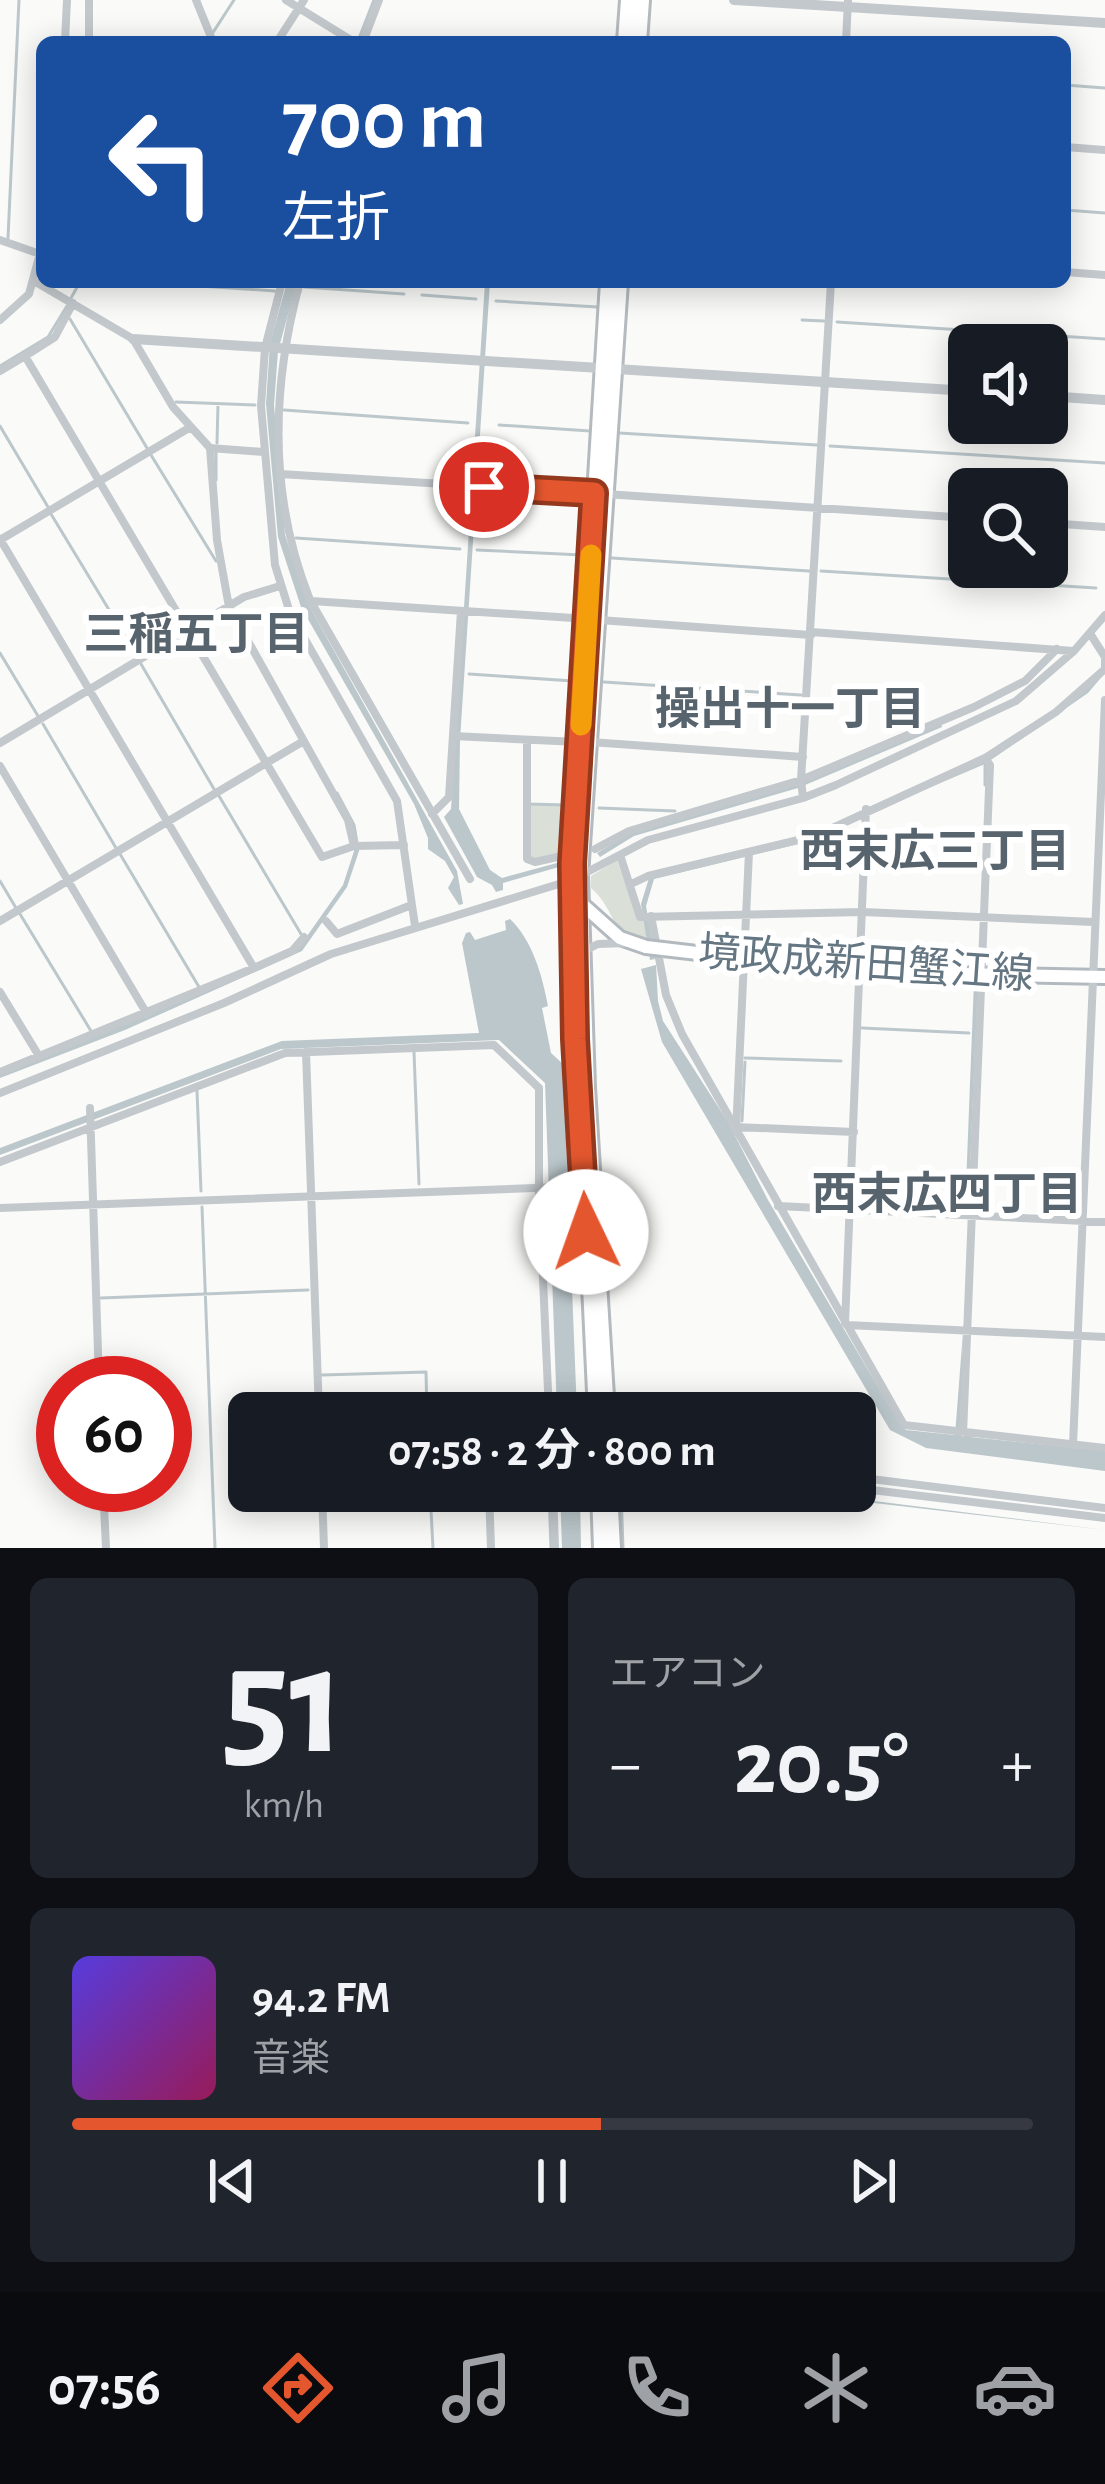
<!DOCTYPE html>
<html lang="ja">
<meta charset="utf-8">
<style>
body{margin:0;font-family:"Alegreya Sans","Noto Sans JP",sans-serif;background:#20242c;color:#f1f3f6;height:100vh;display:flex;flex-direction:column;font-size:45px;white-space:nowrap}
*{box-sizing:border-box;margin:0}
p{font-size:39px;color:#9ea1a6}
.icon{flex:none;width:66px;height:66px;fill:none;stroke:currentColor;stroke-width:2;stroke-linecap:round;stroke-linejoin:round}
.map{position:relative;height:1548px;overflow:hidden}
.side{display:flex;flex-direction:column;gap:30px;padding:30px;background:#0d0f14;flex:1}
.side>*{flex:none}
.hud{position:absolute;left:36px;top:36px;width:1035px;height:252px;border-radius:18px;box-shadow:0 6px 30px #0003;background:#1a4fa0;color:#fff;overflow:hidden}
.controls{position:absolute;left:948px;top:324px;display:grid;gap:24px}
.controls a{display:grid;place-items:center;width:120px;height:120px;border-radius:18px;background:#171b24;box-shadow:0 6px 30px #0003;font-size:60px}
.speed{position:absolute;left:36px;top:1356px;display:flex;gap:24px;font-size:60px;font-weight:700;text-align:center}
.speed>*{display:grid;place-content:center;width:156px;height:156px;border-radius:50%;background:#171b24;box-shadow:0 6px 30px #0003;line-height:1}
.speed .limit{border:18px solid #d22;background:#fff;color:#111}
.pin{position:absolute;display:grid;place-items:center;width:102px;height:102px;color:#fff;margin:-51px;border:6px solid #fff;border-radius:50%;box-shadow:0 3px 12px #0007}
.me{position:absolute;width:132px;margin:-66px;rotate:357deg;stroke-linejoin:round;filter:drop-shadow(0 0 9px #0008)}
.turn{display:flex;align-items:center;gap:42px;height:252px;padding:0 48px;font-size:54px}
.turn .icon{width:156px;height:156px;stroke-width:2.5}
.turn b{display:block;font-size:84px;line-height:102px}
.big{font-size:90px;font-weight:700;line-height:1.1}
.side .card{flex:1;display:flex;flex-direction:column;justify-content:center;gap:18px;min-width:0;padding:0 42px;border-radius:18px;background:#20242c}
.side .dial{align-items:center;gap:0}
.dial b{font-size:156px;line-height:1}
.song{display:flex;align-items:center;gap:36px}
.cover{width:144px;height:144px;border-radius:18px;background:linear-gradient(135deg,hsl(250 70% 55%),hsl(330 70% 35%))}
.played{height:12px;border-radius:6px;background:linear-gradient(90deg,#e4572e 55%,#363941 55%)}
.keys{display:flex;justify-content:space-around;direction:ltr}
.heat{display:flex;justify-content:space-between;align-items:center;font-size:66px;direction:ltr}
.side .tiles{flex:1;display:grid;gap:30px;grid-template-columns:1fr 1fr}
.card:last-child{grid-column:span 2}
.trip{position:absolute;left:228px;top:1392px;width:648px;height:120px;border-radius:18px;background:#171b24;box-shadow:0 6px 30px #0003;font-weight:700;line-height:120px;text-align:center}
.menu{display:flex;height:192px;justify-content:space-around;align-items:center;background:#090b0e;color:#9ea1a6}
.menu .icon{width:84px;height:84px}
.menu .on{color:#e4572e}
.menu b{font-size:54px;color:#f1f3f6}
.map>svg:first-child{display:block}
.green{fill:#dadfd7}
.water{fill:#bbc7cb}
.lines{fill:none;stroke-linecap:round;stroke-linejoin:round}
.stream{stroke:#bbc7cb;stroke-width:3}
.secondary-casing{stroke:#b3babf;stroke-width:18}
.primary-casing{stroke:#b5babe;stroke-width:20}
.minor{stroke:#c3c8cc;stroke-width:8}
.tertiary{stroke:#c3c8cc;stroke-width:10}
.secondary{stroke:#fff;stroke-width:12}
.primary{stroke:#fff;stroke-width:14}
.secondary-bridge-casing{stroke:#b3babf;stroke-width:18;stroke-linecap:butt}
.secondary-bridge{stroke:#fff;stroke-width:12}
.route-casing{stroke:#94391e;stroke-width:30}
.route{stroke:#e4572e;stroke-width:21}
.slow{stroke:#f59e0b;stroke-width:21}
.labels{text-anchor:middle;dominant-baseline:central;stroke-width:12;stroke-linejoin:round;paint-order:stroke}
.street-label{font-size:42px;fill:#657683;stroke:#fff}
.neighbourhood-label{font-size:45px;font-weight:bold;fill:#57646e;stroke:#fff}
</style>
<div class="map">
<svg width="1105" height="1548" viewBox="0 0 1105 1548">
<rect width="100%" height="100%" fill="#fafaf8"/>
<path class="green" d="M527,804L567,805L564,853L541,859L531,857Z
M617,860L638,919L645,921L647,942C605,931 619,913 591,888V876Z"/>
<path class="water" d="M287,282H297L278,351L274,405L285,535L308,604L457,871L463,904L459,905L448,888L454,877L445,861L428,849V838L414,804L301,607L278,537L266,404L270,343Z
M485,282H490L460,740L459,809L490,870L502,878L557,863L559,867L503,883V890L496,892L492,885L477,877L444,817L451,809Z
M1105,673L1088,693L985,764L865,815L819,839L654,879L646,906L655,959L650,960L641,904L649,878L826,833L984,762L1056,715Z
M941,723L942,727L798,788L634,836L600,857L597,853L632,832L797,785Z
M355,848H360L347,887L302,951L125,1030L0,1078V1074L255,970L300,946L343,885Z
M510,919C532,940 542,974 548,1006L542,1008L551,1053L563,1064L577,1413H557L545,1083L499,1040L281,1049L0,1155V1148L282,1041L479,1033L462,943L466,933L470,932L475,940L506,930L505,921Z
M656,965L658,1001L663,1021L728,1122L768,1200L901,1426L906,1430L955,1435L963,1332L961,1436L1105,1451V1471L926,1448L890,1430L662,1042L641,969Z
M974,981H978L968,1212H965Z
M560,1491H580L581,1548H562Z
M771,1491H794L1105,1530Z"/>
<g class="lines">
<path class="stream" d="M212,34L234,0
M358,41L374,0
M369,41L390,42
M1065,85L1105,88
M1065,210L1105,213
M8,238L19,0
M140,282L275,291
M304,287L404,294
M422,295L476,299
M71,298L80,282
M496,301L598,307
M70,319L147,448
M802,320L824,321
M837,322L1105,339
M0,366L48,337L67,306
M176,402L255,405
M284,410L468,423
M499,425L590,431
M0,426L48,507
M619,433L817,445
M217,443L218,404
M830,446L1105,463
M151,455L216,561
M216,480V453
M51,514L137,656
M296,538L460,549
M477,550L582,555
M612,558L809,571
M821,571L1096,588
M0,653L38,716
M141,664L214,789
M469,674L573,681
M604,682L801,695
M43,724L116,848
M985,785V765
M337,793L354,825L357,843
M219,796L301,934
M527,804L567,805
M599,808L675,811
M120,854L199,987
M0,881L16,908
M20,914L91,1031
M862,1028L969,1033
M414,1052L419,1184
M745,1058L841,1061
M197,1091L201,1191
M742,1121L745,1062
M202,1207L215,1548
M101,1298L308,1290
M322,1375L426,1372L427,1413
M430,1491L433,1548
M549,1491L551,1548
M621,1491L623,1548"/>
<defs>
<path id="secondary" d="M573,896L620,938L646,947
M663,949L861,972L1105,977"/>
<path id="primary" d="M625,42L628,0
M639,42L642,0
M575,821L608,282
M574,945L596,1413
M607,1413L587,1087L580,875L620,282
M599,1491L601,1548
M610,1491L613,1548"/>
</defs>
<use href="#secondary" class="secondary-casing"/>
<use href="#primary" class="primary-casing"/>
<path class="minor" d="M89,0V42
M196,0L213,42
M286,0L354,42
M65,42L67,0
M277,42L304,0
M363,42L379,0
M846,42L848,0
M1065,147L1105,150
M0,240L40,254
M1065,272L1105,275
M34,281L133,339L173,407L210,448L217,540L229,607L348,820L354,846
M282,282L265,348L261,406L275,565L290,613L397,801L415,926
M300,282C271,388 269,497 310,600L470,879
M73,303L55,337L25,356L322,857L354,846L404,845
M0,320L29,294L42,246
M0,371L25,356
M210,448L263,452
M280,474L594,493
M605,494L969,518
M1047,523L1105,527
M0,539L254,968
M0,540L189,428
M311,601L589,619
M599,620L811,635
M811,632L1073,651
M1091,635L1105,657V666
M453,736L578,742
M527,741V859L535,862L562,856
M590,742L803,757
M0,743L244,597L280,586
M0,766L147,1014
M803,798L801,780L831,282
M432,814L449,797L461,611
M595,849L629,831L801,780L974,707L1025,681L1057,649
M620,855L640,917L863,912L1094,922
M631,884L648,876L815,836L985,758L1056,712L1105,669
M651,916L666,995L682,1034L904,1425L1105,1448
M0,921L302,742
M326,921L337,934L409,906
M584,951L598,944L627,943
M0,992L39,1056
M306,1052L319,1413
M0,1072L254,968L292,951L304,937
M0,1093L224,1003L331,954L572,880L648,840L803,798L836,785L1016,701L1074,651L1105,615
M90,1108L99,1383
M736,1127L854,1132
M736,1132L749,852
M0,1162L285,1053L494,1045L539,1088V1189L549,1413
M778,1206L1105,1222
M0,1208L587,1186
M845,1323L866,809
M847,1325L1105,1337
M963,1434L990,765L985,758
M1073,1445L1105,700
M855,1477L1105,1508
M103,1485L106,1548
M855,1488L1105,1518
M322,1491L324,1548
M489,1491L491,1548
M553,1491L555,1548"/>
<path class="tertiary" d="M734,0L1105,23
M133,339L969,391
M1047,396L1105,400"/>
<use href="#secondary" class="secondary"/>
<use href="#primary" class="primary"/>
<defs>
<path id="secondary-bridge" d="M646,947L663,949"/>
</defs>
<use href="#secondary-bridge" class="secondary-bridge-casing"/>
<use href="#secondary-bridge" class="secondary-bridge"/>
</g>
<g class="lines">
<defs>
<path id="route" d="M484,487L594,493L572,864L575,1039L586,1232"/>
</defs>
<use href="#route" class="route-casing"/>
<use href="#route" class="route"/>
<path class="slow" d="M581,725L591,555"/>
</g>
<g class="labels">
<g class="street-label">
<text transform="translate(866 964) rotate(4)">境政成新田蟹江線</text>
</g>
<g class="neighbourhood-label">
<text x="196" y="635">三稲五丁目</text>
<text x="790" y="710">操出十一丁目</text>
<text x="935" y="852">西末広三丁目</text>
<text x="947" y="1195">西末広四丁目</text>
</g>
</g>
</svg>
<div class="controls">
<a><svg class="icon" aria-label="sound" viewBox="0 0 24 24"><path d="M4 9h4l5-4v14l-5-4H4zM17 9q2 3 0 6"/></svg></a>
<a><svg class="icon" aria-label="search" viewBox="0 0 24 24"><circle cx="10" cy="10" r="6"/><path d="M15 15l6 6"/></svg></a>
</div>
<div class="speed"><div class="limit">60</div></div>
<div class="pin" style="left:484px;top:487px;background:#d93025"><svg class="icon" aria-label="arrive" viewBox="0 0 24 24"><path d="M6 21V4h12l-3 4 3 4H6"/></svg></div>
<svg class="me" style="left:586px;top:1232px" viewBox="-20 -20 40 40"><circle r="19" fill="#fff"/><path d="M0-13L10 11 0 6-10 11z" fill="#e4572e"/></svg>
<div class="trip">07:58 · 2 分 · 800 m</div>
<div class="hud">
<div class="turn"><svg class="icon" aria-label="left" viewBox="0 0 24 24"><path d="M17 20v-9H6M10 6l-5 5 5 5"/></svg><div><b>700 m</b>左折</div></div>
</div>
</div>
<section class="side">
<div class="tiles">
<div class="card dial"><b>51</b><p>km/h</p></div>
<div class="card"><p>エアコン</p>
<div class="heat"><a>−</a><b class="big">20.5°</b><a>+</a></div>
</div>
<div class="card">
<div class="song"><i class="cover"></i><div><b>94.2 FM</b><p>音楽</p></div></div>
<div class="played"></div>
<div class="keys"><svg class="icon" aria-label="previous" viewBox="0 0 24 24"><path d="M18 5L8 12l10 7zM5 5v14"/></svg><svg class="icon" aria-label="pause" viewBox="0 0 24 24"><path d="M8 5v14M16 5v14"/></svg><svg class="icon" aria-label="next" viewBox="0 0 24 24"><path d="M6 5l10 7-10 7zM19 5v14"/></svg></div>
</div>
</div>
</section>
<nav class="menu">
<b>07:56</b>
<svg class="icon on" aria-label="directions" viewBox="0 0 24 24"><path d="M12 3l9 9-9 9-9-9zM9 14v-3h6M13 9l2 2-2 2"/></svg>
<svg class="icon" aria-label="music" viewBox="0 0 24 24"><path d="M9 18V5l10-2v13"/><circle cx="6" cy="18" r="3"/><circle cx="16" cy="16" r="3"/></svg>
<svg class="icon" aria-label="phone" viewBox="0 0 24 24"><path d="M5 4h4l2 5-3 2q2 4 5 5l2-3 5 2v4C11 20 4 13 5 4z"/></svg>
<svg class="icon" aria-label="climate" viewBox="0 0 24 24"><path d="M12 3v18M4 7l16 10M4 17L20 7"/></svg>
<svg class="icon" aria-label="car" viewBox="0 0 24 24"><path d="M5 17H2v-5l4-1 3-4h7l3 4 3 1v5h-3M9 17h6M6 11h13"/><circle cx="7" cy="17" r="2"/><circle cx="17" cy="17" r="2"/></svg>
</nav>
